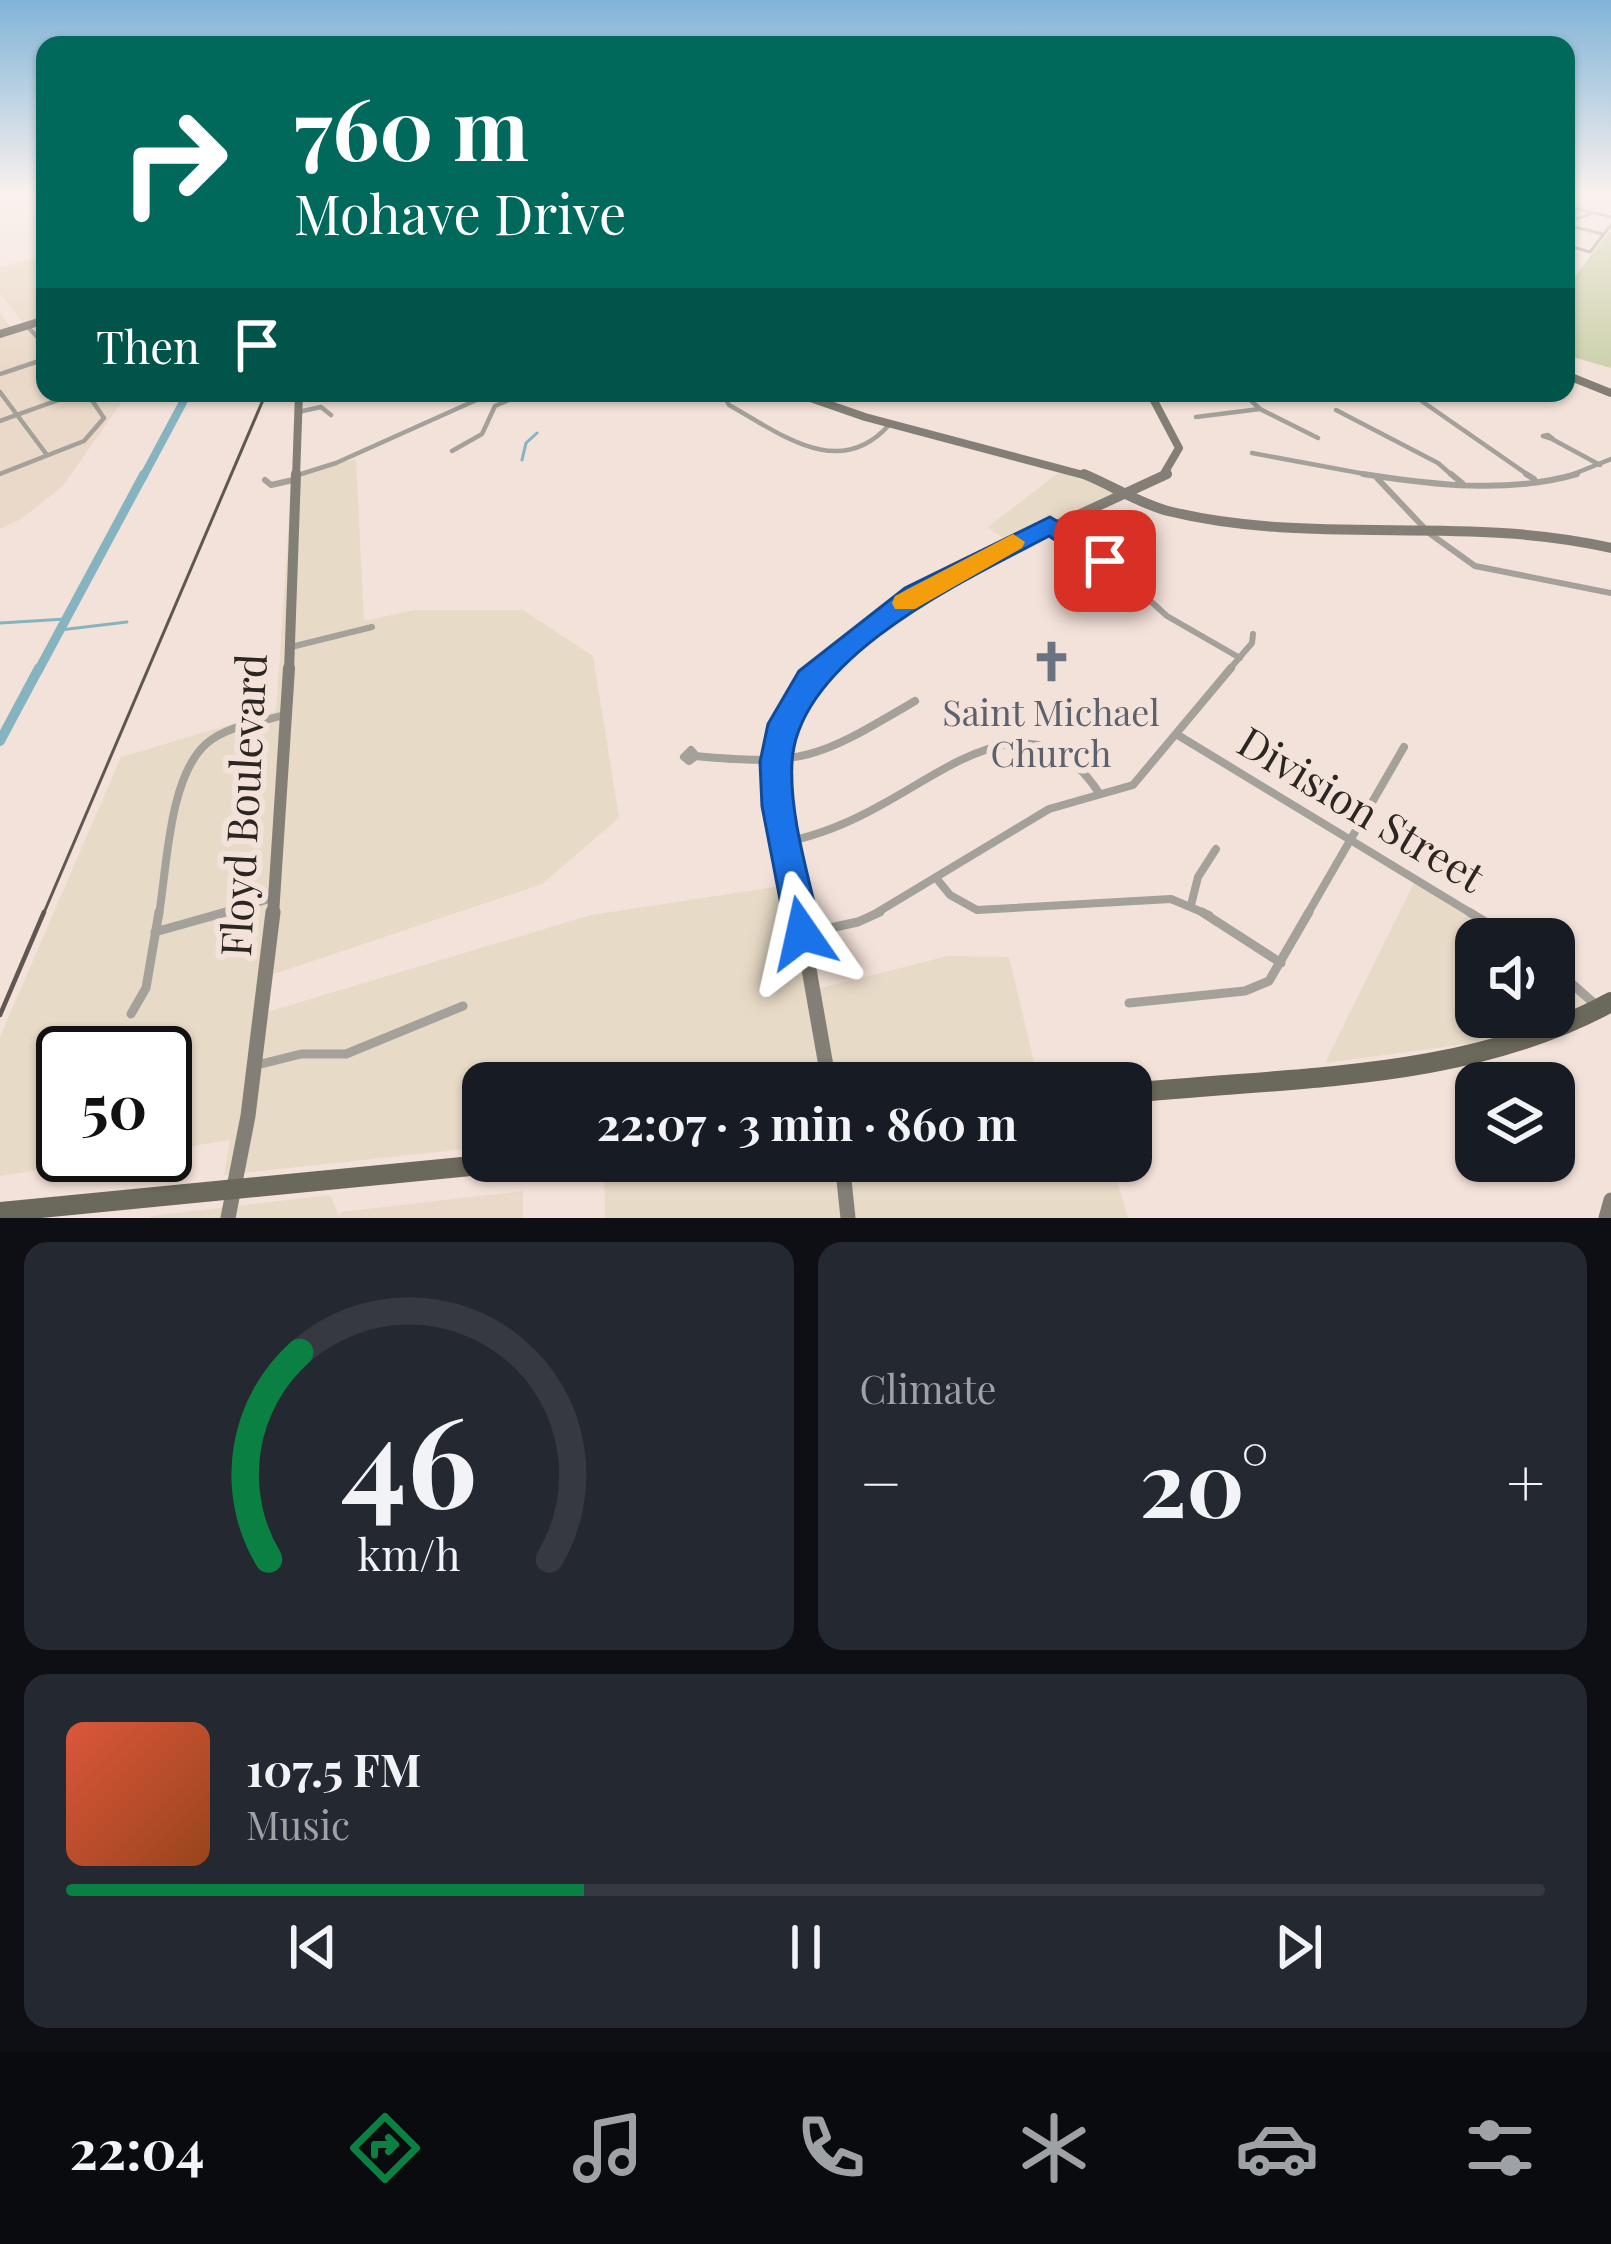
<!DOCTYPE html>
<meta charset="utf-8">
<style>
body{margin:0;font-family:"Playfair Display",serif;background:#242831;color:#f1f3f6;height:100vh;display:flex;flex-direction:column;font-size:45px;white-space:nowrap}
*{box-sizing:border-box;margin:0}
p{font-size:39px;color:#9ea1a6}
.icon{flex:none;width:66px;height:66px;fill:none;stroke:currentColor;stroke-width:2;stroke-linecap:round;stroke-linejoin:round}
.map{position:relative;height:1218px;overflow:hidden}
.drawer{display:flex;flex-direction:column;gap:24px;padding:24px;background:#0d0f14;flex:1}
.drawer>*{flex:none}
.banner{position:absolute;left:36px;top:36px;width:1539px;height:366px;border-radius:24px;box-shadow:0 3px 9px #0004;background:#00695c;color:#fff;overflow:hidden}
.tools{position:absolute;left:1455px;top:918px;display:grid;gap:24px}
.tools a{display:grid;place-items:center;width:120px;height:120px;border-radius:24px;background:#171b24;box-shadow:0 3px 9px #0004;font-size:60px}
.speed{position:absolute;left:36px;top:1026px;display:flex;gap:24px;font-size:60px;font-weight:700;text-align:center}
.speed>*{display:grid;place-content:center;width:156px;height:156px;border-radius:50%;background:#171b24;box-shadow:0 3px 9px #0004;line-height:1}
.speed .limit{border:6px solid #111;border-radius:18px;background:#fff;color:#111}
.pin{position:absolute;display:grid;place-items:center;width:102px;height:102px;color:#fff;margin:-51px;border-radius:24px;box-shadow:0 6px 18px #0006}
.me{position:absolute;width:132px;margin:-66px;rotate:349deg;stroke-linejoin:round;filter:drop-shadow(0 0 9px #0008)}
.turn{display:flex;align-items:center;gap:42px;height:252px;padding:0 60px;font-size:54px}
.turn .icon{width:156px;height:156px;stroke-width:2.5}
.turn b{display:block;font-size:84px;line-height:102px}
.then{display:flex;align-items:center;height:114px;padding:0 60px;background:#0003;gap:24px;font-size:45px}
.big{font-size:90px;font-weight:700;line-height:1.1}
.drawer .widget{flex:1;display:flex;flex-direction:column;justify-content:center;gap:18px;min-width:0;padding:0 42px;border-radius:24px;background:#242831}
.drawer .dial{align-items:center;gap:0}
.dial svg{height:312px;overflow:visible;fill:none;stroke:#363941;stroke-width:7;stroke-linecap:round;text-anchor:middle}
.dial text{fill:#f1f3f6;stroke:none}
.song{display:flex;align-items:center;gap:36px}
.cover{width:144px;height:144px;border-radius:18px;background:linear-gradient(135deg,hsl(10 70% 55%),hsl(20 70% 35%))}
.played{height:12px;border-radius:6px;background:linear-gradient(90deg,#0b8043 35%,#363941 35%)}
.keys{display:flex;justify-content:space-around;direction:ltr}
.heat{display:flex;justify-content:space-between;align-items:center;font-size:66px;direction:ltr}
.drawer .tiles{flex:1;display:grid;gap:24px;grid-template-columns:1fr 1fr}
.widget:last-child{grid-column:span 2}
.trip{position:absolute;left:462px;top:1062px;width:690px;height:120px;border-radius:24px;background:#171b24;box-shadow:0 3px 9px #0004;font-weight:700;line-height:120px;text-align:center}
.dock{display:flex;height:192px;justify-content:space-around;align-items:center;background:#090b0e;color:#9ea1a6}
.dock .icon{width:84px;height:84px}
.dock .active{color:#0b8043}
.dock b{font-size:54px;color:#f1f3f6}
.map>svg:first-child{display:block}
.commercial{fill:#e7dac6}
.industrial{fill:#ead9c8}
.green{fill:#cdd1ab}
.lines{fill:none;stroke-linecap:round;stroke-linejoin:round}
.stream{stroke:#86b3c0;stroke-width:3}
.river-far2{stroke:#86b3c0;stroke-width:8}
.river-far1{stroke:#86b3c0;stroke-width:9}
.river{stroke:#86b3c0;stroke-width:10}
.street-far4{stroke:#a3a19a;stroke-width:3}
.street-far3{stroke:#a3a19a;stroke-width:4.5}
.street-far2{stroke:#a3a19a;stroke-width:6}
.street-far1{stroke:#a3a19a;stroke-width:8}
.street{stroke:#a3a19a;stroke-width:9}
.secondary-far4{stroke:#837f76;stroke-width:6}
.secondary-far3{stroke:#837f76;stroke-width:8}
.secondary-far2{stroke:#837f76;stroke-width:10}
.secondary-far1{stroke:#837f76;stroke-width:12}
.secondary{stroke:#837f76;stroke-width:15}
.primary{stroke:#6b685c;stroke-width:20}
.rail-far1{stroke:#5f5752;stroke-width:3}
.rail{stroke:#5f5752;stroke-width:4.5}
.route{fill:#1a73e8;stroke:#114b97;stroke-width:3}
.slow{fill:#f59e0b}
.labels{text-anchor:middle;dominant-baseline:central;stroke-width:12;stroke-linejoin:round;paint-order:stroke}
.worship-label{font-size:36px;fill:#5b616d;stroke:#f3e2d9}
.near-street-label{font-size:42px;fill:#2c2623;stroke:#f3e2d9}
</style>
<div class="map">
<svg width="1611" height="1218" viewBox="0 0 1611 1218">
<rect width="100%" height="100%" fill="#f3e2d9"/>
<path class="commercial" d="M356,459L364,621L415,610H523L593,656L619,818L542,884L277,973L262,974L254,1016L591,915L801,883L817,989L948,956L1009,957L1039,1083H483V1147L224,1175L230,1140L165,1150V1053H63V1155H134L0,1176V1037L121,757L276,711L292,477Z
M1062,470L1119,493L1007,541L988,527Z
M1414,883L1504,939H1476V1017H1554V972L1589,1003L1517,1037L1325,1063Z
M626,1161H1111L1128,1218H605L604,1163Z
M330,1195L340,1218H151V1216Z"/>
<path class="industrial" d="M45,255V393H128L63,486L21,519L0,529V313L12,329L25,325L0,293V267Z
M523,1191V1218H340V1212Z"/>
<path class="green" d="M1611,230V368L1566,355V281H1571Z"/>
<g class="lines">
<path class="stream" d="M522,460L526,443L537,433
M0,623L66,619
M60,630L127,622"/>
<path class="river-far2" d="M143,477L188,393"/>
<path class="river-far1" d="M38,671L144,474"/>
<path class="river" d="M0,741L39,668"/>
<path class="street-far4" d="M1566,206L1611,217
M1566,222L1590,214
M1566,225L1603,234
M1566,245L1590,252L1611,225"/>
<path class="street-far3" d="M27,326L45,345
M0,374L45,359
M0,392L47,455
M731,393L725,398L729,405C781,434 839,481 889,425
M1243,393L1260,409L1318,438
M1410,393L1531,477
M1336,410L1438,463L1454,477
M298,412L321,407L331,415
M1196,417L1260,409
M0,421L78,393
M1548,435L1553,439L1543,436Z
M1552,439L1600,465
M452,451L482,434L495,406L525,393
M1252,453L1381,477
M0,474L84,441L104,418L87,393
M298,475L336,463L492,393
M1566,477L1611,459"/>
<path class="street-far2" d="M1363,474C1433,485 1508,494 1577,474
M1451,474L1462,483
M1526,474L1534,479
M1377,478L1429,533L1475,566L1611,593
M265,480L271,485L293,480
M1053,527L1115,569L1167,616L1240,658
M291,647L372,627
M1228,671L1252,643L1253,634"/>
<path class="street-far1" d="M1176,734L1474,915
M691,750L696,756L689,761L684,757Z
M696,756C807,767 821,756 915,701
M786,842C820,835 851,822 881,805C955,765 1035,695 1099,793
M937,879L950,895L977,910L1171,899L1209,915
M1191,905L1198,877L1216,849
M159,915C167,866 169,777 206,744C226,726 259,722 285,715
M215,915L273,898
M873,915L1049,809L1133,785L1231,668
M1307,915L1404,747"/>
<path class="street" d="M1202,912L1281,963
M1469,912L1514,939
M155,932L226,912
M806,933L858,922L880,912
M1554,968L1596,1005
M1129,1003L1245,991L1269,981L1309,912
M131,1014L146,988L159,912
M257,1065L301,1054H346L463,1006"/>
<path class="secondary-far4" d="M40,322L45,320"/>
<path class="secondary-far3" d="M0,334L45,320
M1566,375L1611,393
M796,393L865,417L1091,477
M1150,393L1179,448L1162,477
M296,477L299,393"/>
<path class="secondary-far2" d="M1084,474C1113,486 1138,503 1168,511C1314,547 1465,514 1611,548
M289,671L296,474
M817,671L877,621L953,573L1167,474"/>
<path class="secondary-far1" d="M273,915L289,668
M800,915L776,780C777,735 789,700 820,668"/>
<path class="secondary" d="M799,912L829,1083
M842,1161L848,1218
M228,1218L248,1116L273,912
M1606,1218L1611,1200"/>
<path class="primary" d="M1131,1093C1294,1076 1464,1082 1611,1002
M0,1212L523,1161"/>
<path class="rail-far1" d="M43,915L266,393"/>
<path class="rail" d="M0,1015L44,912"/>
</g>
<linearGradient id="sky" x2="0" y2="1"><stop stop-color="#81b4d8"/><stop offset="0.53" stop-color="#faf2ee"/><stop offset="1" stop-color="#faf2ee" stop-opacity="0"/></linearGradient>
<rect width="1611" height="367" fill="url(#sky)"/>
<path class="route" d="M1050,517L1114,555L1118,561L1114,568H1096L1049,536C967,579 798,657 792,762C789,818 810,879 821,933L815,946L802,951L789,946L762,806L760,762L768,724L799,671L905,588Z"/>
<path class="slow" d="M1013,534L1025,542L1022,548L915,609H895L892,603L895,596Z"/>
<defs>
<symbol id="church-bare" viewBox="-9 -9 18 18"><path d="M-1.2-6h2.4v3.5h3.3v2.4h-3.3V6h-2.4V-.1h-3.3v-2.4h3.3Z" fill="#6b7280" stroke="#f3e2d9" stroke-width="2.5" paint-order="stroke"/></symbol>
</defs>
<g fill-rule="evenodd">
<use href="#church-bare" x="1022" y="632" width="59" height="59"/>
</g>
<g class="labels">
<g class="worship-label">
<text x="1051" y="711">Saint Michael<tspan x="1051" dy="41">Church</tspan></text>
</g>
<g class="near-street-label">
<text transform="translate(242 805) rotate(-87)">Floyd Boulevard</text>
<text transform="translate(1362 808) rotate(31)">Division Street</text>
</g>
</g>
</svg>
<div class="tools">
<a><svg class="icon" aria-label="sound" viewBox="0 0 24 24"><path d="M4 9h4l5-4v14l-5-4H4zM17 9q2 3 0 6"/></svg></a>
<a><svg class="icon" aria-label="layers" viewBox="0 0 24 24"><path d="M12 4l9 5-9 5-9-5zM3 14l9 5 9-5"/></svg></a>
</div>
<div class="speed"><div class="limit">50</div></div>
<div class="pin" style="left:1105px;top:561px;background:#d93025"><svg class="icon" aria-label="arrive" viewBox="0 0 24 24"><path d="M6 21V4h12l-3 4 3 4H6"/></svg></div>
<svg class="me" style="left:802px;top:933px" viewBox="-20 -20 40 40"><path d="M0-17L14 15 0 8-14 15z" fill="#1a73e8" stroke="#fff" stroke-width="4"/></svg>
<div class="trip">22:07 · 3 min · 860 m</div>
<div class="banner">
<div class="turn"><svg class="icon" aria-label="right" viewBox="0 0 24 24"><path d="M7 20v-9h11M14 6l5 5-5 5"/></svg><div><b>760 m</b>Mohave Drive</div></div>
<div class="then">Then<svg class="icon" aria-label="arrive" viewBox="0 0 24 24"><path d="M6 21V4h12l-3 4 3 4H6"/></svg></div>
</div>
</div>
<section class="drawer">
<div class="tiles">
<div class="widget dial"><svg viewBox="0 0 100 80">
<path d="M14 69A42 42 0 1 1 86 69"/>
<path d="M14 69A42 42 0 0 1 22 16" stroke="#0b8043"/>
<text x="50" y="56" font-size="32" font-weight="700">46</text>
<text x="50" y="72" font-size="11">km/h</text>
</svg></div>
<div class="widget"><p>Climate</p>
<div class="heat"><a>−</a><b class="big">20°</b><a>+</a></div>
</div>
<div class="widget">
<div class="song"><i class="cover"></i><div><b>107.5 FM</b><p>Music</p></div></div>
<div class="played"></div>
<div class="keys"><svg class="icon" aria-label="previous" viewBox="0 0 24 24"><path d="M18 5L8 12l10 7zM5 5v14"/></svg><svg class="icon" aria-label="pause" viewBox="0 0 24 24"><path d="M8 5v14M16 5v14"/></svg><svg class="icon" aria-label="next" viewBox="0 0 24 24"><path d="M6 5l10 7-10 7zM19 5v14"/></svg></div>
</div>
</div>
</section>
<nav class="dock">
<b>22:04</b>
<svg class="icon active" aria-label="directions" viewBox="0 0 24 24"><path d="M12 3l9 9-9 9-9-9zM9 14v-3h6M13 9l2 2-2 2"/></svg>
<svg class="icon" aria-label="music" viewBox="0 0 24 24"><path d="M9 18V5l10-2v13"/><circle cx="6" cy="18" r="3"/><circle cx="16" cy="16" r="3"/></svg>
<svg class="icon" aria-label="phone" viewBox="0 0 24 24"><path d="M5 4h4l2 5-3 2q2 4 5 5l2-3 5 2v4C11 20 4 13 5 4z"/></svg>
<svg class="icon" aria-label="climate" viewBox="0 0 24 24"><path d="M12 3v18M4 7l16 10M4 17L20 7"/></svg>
<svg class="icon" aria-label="car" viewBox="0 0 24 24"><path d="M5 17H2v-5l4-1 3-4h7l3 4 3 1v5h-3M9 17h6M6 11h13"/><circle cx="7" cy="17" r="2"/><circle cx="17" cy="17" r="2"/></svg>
<svg class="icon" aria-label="filters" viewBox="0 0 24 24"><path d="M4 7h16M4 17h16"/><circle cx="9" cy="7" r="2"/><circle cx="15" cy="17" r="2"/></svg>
</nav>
